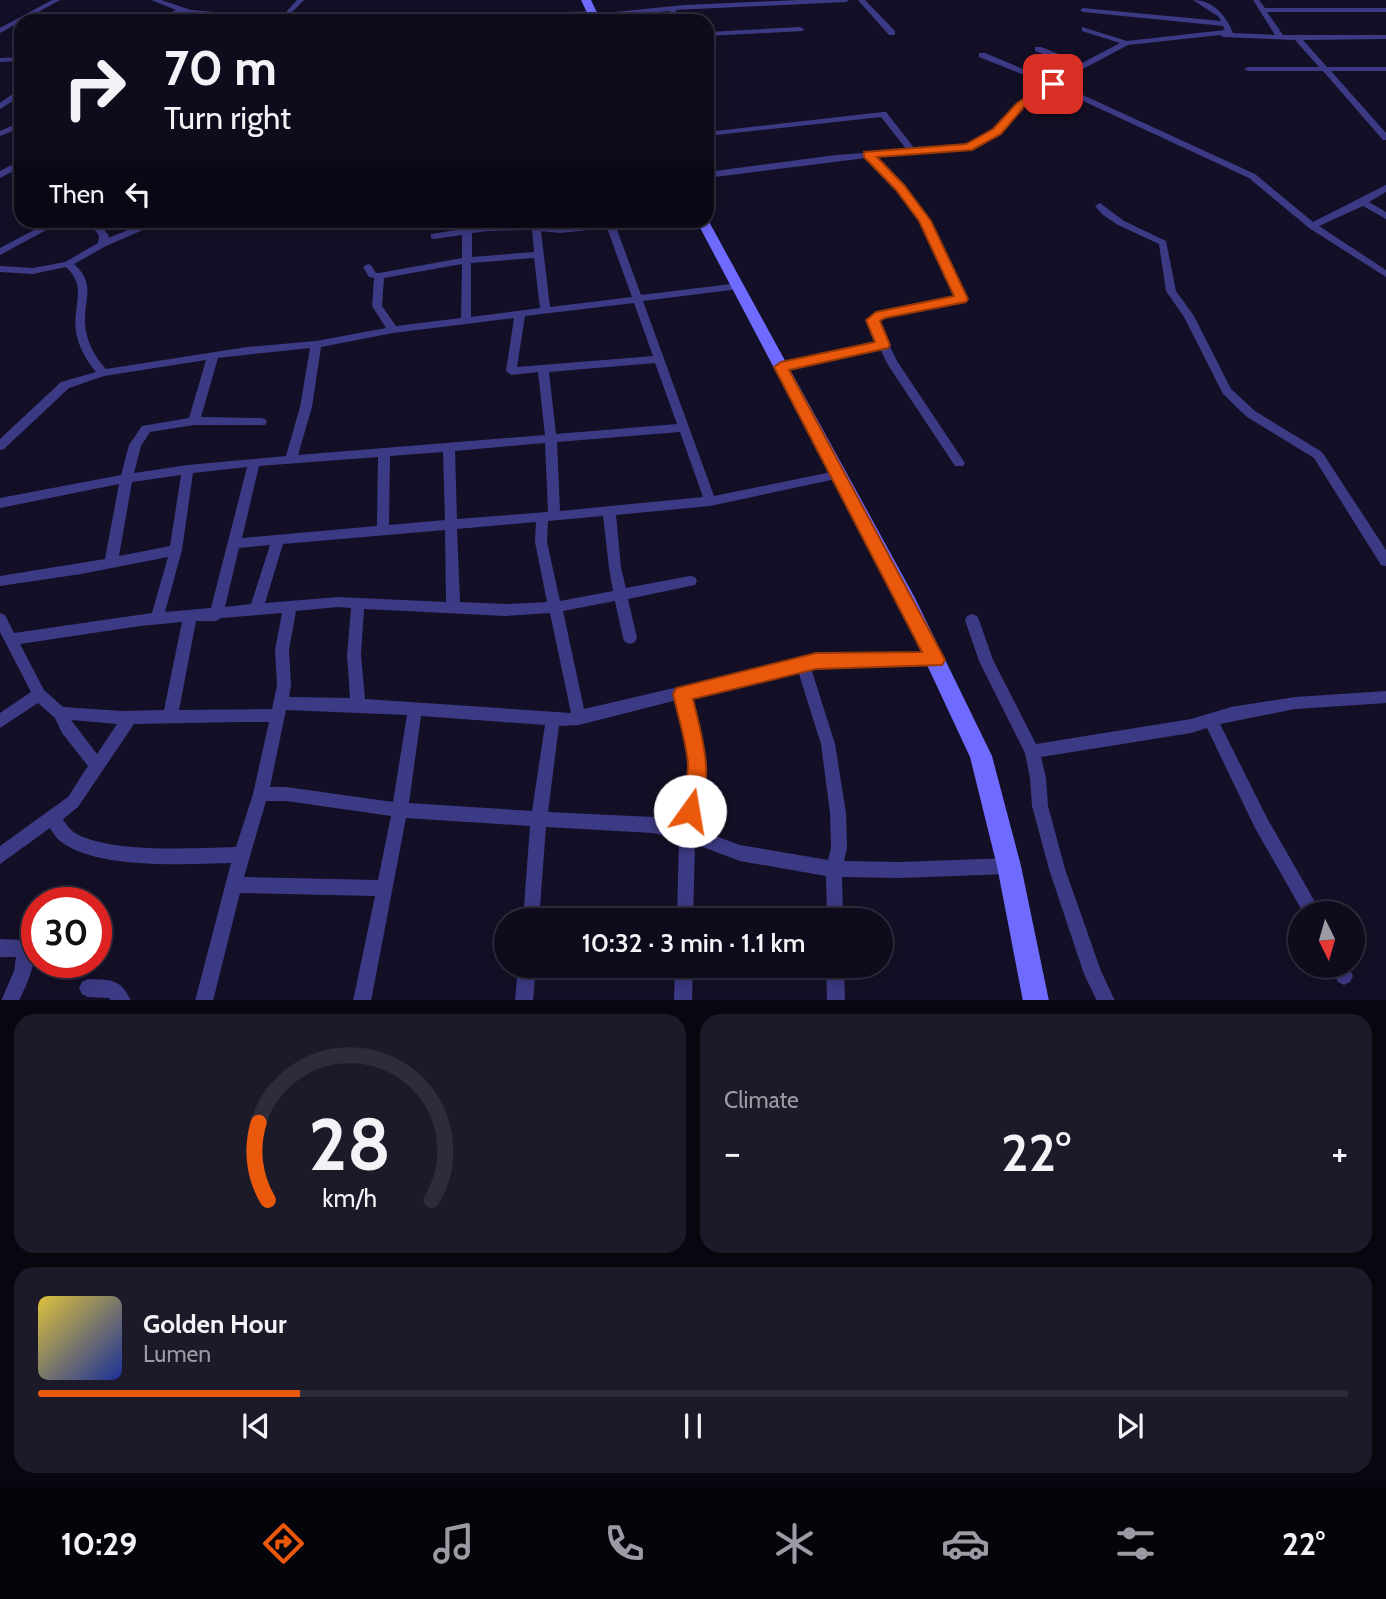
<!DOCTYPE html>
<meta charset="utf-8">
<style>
body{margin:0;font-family:Cabin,sans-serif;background:#1c1929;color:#f1f3f6;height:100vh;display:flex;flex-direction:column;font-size:26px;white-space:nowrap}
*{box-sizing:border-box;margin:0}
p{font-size:23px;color:#9b9ba3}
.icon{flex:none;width:38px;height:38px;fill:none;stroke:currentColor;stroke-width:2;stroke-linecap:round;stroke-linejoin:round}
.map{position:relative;height:1000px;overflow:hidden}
.panel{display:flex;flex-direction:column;gap:14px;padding:14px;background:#08060f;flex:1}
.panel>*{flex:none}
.guide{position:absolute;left:14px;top:14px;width:700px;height:214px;border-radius:21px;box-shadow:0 4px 18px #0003,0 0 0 2px #2e2b3b;background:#0e0b1c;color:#f1f3f6;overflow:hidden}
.needle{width:46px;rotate:175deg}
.controls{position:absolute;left:1288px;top:901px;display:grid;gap:14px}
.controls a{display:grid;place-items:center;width:77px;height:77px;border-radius:50%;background:#0e0b1c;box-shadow:0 4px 18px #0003,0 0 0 2px #2e2b3b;font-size:35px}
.speed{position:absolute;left:21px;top:887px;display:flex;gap:14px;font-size:35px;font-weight:700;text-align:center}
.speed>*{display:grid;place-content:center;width:91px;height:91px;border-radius:50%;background:#0e0b1c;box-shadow:0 4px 18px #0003,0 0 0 2px #2e2b3b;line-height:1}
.speed .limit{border:10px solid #d22;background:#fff;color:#111}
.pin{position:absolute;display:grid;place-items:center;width:60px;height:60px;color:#fff;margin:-30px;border-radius:14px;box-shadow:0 4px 10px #0006}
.me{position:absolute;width:77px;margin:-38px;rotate:13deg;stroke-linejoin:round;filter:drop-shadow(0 0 5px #0008)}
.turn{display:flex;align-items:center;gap:24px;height:147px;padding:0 35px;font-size:32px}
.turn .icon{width:91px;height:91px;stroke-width:2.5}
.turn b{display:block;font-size:49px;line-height:60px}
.then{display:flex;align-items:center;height:66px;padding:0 35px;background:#0003;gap:14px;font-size:26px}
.big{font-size:52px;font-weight:600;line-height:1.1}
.panel .widget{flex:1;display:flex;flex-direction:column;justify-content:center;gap:10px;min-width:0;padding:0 24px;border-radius:21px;background:#1c1929}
.panel .dial{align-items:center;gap:0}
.dial svg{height:182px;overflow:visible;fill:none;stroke:#2e2b3b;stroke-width:7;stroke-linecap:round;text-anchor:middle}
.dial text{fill:#f1f3f6;stroke:none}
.song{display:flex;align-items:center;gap:21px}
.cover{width:84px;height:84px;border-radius:10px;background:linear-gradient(135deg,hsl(50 70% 55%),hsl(230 70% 35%))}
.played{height:7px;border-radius:4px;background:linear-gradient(90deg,#ea580c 20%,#2e2b3b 20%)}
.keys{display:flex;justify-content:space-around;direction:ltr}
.heat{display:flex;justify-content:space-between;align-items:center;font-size:38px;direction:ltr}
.panel .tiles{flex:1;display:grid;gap:14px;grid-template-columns:1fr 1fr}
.widget:last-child{grid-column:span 2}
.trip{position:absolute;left:494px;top:908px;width:399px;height:70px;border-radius:35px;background:#0e0b1c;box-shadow:0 4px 18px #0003,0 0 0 2px #2e2b3b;font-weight:600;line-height:70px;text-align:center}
.menu{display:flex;height:112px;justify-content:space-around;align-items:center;background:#06040b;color:#9b9ba3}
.menu .icon{width:49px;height:49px}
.menu .on{color:#ea580c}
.menu b{font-size:32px;color:#f1f3f6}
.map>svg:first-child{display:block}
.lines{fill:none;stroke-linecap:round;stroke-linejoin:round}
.minor{fill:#3d3a85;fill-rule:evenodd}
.secondary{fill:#6f6bff;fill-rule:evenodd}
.route{fill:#ea580c;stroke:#983908;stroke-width:2}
</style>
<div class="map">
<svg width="1386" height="1001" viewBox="0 0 1386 1001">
<rect width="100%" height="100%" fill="#130f26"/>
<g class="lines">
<path class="minor" d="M52,0H60L0,33V28Z
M151,0H161L191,10L275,17L286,12L297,0H304L290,14L278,21L190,14L183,12L163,21H153L176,10Z
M799,0H849L846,2L675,10L684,21H676L669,11L594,18L591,15L467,21H418L422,19L592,11L595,14L684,5Z
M858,0H865L895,31V35H889Z
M1193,0C1215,0 1227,18 1233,33L1275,35L1253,0H1259L1265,8H1386V12H1267L1283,35H1386V39L1303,40L1327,67H1386V71H1331L1386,133V140H1383L1323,71H1248L1244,69L1248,67H1319L1295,40L1223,37L1220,35L1128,45L1081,70L1059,84L1255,174L1313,222L1386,185V192L1369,202L1386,212V219L1363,206L1319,226L1386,270V277L1309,228L1249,178L1053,87L1023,107L1000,133L972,149L875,157L903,185L930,221L966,299L961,302L884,318L878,321L897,361L965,463L963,466H955L888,365L880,349L781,371L777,370L776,367L781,363L878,343L867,320L877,313L955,297L921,221L897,189L866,158L707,178V172L836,155L907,150L881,117L707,136V132L883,112H886L915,149L967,145L994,129L1017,103L1047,84L979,57V53H985L1052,81L1076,66L1035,51V47H1041L1082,63L1120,43L1082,31V27L1127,41L1225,30L1223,26L1083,12L1080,10L1083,8L1221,21L1219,17Z
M800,27L804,29L803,31L707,36V32Z
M21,57V61L0,62V58Z
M18,90H21V96L0,109V103Z
M18,123H21V128L0,136V131Z
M21,160V167L0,178V171Z
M1100,203L1124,221L1166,241L1176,291L1194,316L1231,389L1255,411L1322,452L1386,550V566L1381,565L1314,458L1247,417L1223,394L1184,317L1166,291L1159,244L1118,225L1103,215L1095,206Z
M53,220H65L0,255V248Z
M88,220H97L109,236L108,238L153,220H166L106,246L74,264C96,284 84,298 85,323C86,341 94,356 106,369L247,347L316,341L386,328L372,306L374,278L369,277L363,267L368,264L371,265L376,273H379L462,258V235L434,239L431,238V234L488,225L529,224L560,227L605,222V220H658L654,223L616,227L641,295L739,283L744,286L739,289L643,301L714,496L836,471L842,475L836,479L710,506L616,515L621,568L626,588L690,576L695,577L697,581L695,585L690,586L628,599L637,638L635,642L630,644L625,642L623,638L615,601L563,611L584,709L816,655L935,654L940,656L942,660L940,664L935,666L811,668L835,744L846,813L847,848L844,861L900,862L1009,858L1015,860L1017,866L1015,872L1009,874L900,878L842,877L843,920H827L826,876L740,861L695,844L693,920H677L679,839L653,833L546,827L539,920H523L530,826L406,818L371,1001H353L375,896L240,893L213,1001H195L231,863C185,864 97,870 60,841C56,838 53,833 50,828L0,864V846L68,797L88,766L62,733L55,718L38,703L0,728V713L31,692L0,632V613L5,615L14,633L152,613L168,557L81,574L0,586V576L105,559L119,484L0,508V498L121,475L129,445L142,426L189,418L206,360L104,376L69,388L4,449L0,450V439L61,382L96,372C86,360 78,346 76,331C72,306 88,287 66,267L33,274L0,272V266L33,268L65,262L98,243L99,236ZM607,228L632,297L550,307L541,231L560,233ZM532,230L534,252L472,257V233L488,231ZM534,258L540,308L471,317V263ZM462,264L461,318L396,326L382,306L384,278ZM634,303L653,356L517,367L525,316ZM514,318L506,371L511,375L538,372L545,435L298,455L312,407L321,347L393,333ZM310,348L300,407L286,456L188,465L134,473L141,446L150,432L194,425H265L267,422L265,419L261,418L201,417L218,358ZM655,363L677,424L556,434L549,372ZM680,432L703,497L560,511L557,442ZM545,443L548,512L457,519L455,451ZM443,452L445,520L389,525L390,456ZM378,457L377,526L242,538L259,466ZM247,467L211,608L165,612L182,550L193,473ZM181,475L170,546L119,556L132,482ZM603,516L609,568L613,591L560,601L547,542L548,521ZM536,522L535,542L547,602L506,604L460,602L457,529ZM445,530L446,602L338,597L265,603L283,544ZM270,545L251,604L225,607L239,548ZM338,607L351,608L347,655L350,698L289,697L291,685L289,650L296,611ZM364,609L506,616L550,613L571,713L365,699L361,655ZM282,613L275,650L277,685L272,709L179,710L196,621H216L221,618ZM182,622L164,710L122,711L63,707L44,690L20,644L140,626ZM798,671L821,744L830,813L831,848L828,860L740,845L696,829L705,785L706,763L691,697ZM677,700L690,763L689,785L681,824L653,817L548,812L559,726L579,725ZM286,710L407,715L393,802L286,787H270ZM421,716L545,725L532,811L409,803ZM71,720L117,724L97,754ZM240,722H269L253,794L236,847C191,848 124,853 83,837C73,833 68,828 63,819L78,807L134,724ZM266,801H286L391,816L378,880L244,877Z
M972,614L977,616L979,620L993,660L1036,744L1191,719L1231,707L1295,697L1386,691V703L1295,709L1220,724L1267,818L1322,914H1304L1255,828L1207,728L1191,733L1041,757L1046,778L1048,806L1065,869L1101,971L1115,1001H1097L1084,974L1049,869L1032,806L1030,778L1025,753L979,661L965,620L967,616Z
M0,939L25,940L31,943C39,962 27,983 19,1001H1L14,971L16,957H0Z
M518,966H536L533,1001H515Z
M675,966H693L692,1001H674Z
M826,966H844L845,1001H827Z
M1330,966H1348L1353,976L1350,982L1344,985L1338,982Z
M88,979C110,980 121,978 131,1001H111L109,998L88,997L82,994L79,988L82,982Z"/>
<path class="secondary" d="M581,0H591L601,21H591Z
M707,218L915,598L992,756L1021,866L1049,1001H1023L997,866L970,757L900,607L696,220H707Z"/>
</g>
<path class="route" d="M1050,82L1058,84L1024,107L1001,134L972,150L877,157L904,185L931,221L968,299L966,302L885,318L880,321L890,345L888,348L789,370L942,654L945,660L942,665L816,669L693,699C703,741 715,777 697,818L690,821L682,818C677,805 689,781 688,764C686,741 678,716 673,694L676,688L816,653L922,652L774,367L781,362L875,342L866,320L876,312L954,296L919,221L896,190L864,157V152L966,144L993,129L1017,103Z"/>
</svg>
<div class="controls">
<a><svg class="needle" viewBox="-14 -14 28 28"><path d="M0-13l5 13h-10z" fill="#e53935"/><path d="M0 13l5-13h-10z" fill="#9b9ba3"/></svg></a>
</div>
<div class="speed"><div class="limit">30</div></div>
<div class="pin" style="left:1053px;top:84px;background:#d93025"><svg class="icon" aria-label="arrive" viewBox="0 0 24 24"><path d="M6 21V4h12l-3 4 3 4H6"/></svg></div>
<svg class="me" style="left:690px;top:811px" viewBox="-20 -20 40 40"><circle r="19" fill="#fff"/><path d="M0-13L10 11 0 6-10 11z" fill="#ea580c"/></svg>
<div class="trip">10:32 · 3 min · 1.1 km</div>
<div class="guide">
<div class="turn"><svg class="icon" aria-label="right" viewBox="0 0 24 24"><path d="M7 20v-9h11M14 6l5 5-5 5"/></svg><div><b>70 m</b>Turn right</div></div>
<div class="then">Then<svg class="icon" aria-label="left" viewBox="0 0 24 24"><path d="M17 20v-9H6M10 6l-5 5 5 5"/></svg></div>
</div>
</div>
<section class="panel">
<div class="tiles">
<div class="widget dial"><svg viewBox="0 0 100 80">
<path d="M14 69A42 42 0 1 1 86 69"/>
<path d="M14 69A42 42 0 0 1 10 35" stroke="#ea580c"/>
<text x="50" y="56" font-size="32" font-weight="700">28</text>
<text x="50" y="72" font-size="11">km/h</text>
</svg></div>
<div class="widget"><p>Climate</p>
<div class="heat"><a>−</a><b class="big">22°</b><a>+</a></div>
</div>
<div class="widget">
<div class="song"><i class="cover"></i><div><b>Golden Hour</b><p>Lumen</p></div></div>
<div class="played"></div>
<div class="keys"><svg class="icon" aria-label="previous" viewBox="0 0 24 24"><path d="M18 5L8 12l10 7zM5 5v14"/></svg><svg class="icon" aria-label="pause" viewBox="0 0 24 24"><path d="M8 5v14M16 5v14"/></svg><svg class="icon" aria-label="next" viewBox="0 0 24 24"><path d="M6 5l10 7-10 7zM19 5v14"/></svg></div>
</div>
</div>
</section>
<nav class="menu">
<b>10:29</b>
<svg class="icon on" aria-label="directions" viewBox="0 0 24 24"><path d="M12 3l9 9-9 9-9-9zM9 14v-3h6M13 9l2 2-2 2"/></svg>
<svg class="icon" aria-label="music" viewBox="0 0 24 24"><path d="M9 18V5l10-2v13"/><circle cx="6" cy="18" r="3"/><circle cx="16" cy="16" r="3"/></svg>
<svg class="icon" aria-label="phone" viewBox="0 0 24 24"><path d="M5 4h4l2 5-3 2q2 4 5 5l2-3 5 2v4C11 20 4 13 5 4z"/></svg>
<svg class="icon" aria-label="climate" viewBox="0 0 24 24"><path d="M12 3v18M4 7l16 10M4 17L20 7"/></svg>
<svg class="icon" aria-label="car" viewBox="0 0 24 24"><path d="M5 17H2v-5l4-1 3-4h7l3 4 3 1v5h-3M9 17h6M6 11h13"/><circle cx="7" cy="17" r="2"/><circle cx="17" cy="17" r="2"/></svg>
<svg class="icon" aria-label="filters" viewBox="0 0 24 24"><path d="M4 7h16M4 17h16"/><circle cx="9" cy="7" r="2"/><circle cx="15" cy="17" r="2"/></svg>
<b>22°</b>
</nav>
